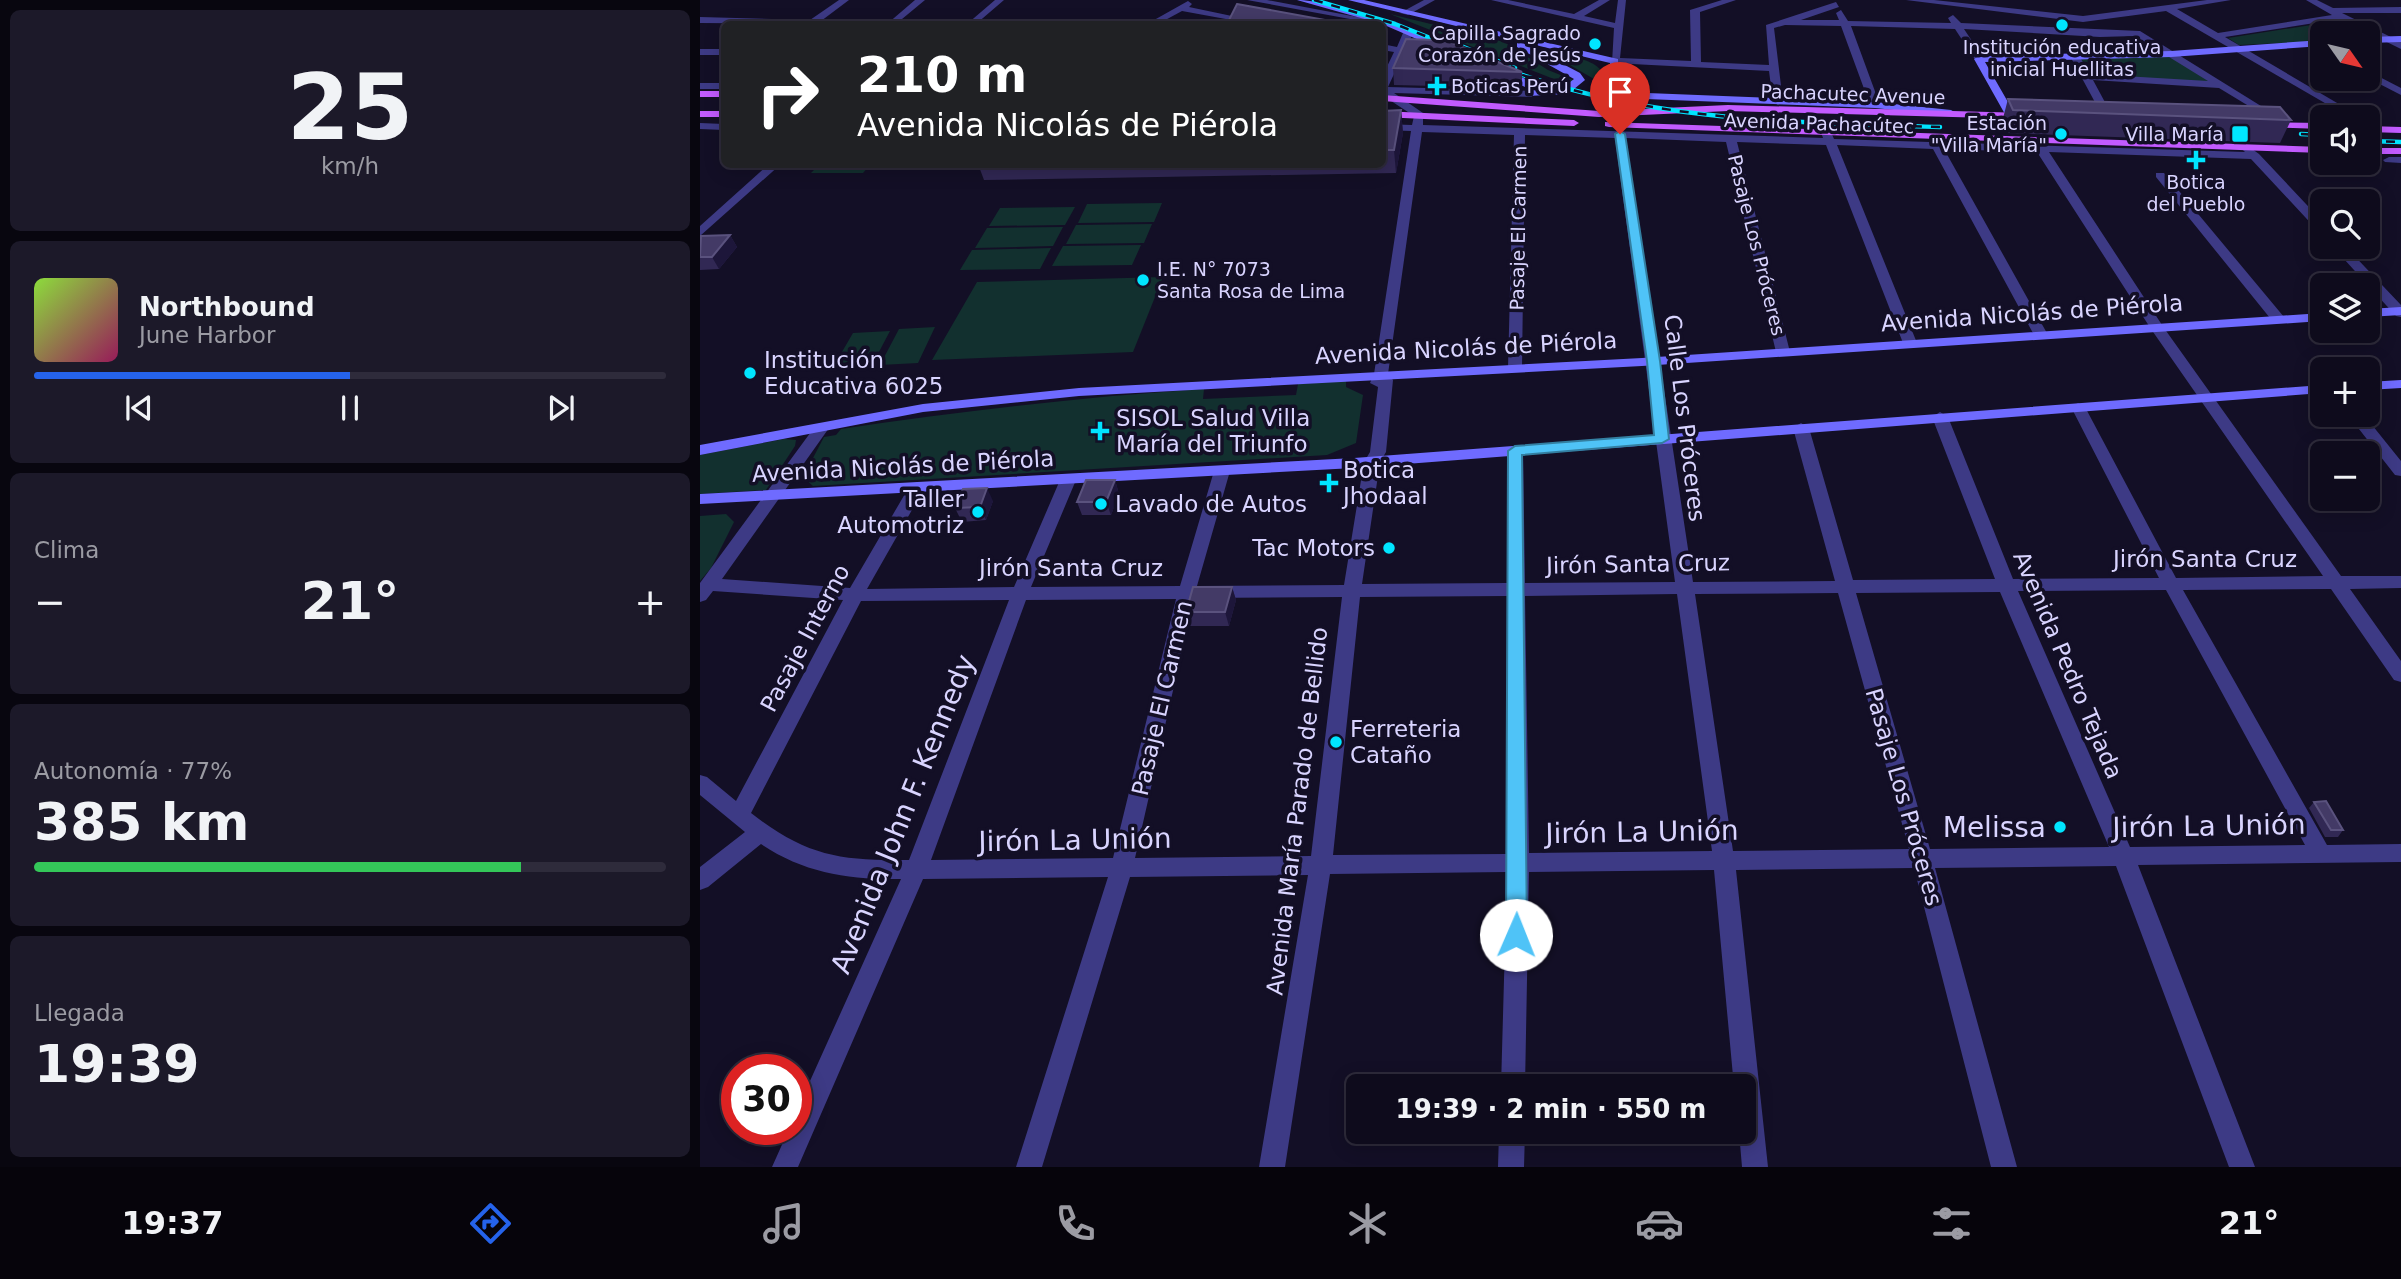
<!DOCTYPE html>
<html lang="es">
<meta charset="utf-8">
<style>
body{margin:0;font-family:"DejaVu Sans",sans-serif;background:#1c1929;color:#f1f3f6;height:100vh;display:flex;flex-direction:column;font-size:26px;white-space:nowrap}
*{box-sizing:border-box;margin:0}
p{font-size:23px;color:#9b9ba3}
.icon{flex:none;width:38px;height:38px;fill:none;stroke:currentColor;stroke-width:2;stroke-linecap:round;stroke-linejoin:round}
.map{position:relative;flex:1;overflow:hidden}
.sheet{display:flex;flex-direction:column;gap:10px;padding:10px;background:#08060f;width:700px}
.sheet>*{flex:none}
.guide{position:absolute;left:21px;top:21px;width:665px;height:147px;border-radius:10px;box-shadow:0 4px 18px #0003,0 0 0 2px #2e2b3b;background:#202124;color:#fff;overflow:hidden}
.needle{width:46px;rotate:124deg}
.buttons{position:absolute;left:1610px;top:21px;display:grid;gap:14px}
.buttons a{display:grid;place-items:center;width:70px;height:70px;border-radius:10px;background:#0e0b1c;box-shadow:0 4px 18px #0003,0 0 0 2px #2e2b3b;font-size:35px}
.speed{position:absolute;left:21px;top:1054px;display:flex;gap:14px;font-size:35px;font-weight:700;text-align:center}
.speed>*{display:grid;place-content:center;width:91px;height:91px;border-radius:50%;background:#0e0b1c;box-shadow:0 4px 18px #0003,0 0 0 2px #2e2b3b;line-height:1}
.speed .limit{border:10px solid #d22;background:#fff;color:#111}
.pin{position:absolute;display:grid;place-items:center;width:60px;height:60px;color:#fff;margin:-72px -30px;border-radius:50% 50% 50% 0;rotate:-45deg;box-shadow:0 0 7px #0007}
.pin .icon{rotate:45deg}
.me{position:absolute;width:77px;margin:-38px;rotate:1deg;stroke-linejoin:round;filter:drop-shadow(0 0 5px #0008)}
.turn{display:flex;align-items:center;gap:24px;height:147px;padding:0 21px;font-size:32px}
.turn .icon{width:91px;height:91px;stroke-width:2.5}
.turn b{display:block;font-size:49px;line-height:60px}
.big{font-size:52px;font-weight:700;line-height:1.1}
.sheet .card{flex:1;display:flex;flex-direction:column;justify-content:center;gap:10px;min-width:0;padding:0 24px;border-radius:10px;background:#1c1929}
.sheet .dial{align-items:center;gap:0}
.dial b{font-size:91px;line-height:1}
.song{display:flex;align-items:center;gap:21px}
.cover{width:84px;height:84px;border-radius:10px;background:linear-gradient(135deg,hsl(90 70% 55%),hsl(330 70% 35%))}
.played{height:7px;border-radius:4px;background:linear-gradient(90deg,#2563eb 50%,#2e2b3b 50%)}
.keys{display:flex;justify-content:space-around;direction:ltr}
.heat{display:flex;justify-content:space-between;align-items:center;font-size:38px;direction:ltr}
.charge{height:10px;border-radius:5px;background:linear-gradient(90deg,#34c759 77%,#2e2b3b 0)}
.trip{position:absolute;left:646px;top:1074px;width:410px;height:70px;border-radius:10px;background:#0e0b1c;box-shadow:0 4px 18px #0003,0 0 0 2px #2e2b3b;font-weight:700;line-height:70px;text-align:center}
.dock{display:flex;height:112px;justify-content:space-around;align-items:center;background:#06040b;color:#9b9ba3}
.dock .icon{width:49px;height:49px}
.dock .selected{color:#2563eb}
.dock b{font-size:32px;color:#f1f3f6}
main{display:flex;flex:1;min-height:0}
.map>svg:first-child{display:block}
.green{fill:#12302f}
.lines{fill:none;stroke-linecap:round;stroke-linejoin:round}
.street{fill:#3d3a85;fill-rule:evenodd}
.secondary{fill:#6f6bff;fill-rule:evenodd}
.primary{fill:#c25bff;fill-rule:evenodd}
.rail-casing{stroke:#00e5ff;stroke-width:4.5}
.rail{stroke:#130f26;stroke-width:2.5;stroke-dasharray:9;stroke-linecap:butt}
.wall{fill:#312854}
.shaded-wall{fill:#1d163a}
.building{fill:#433a66;stroke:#5a527e;stroke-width:2}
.route{fill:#4fc3f7;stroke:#337fa1;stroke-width:2}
.poi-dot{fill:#00e5ff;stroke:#130f26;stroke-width:2.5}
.labels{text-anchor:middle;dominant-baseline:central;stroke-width:7;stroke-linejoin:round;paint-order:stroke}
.far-poi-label{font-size:19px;fill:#d9d4ff;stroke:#130f26;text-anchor:end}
.far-street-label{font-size:19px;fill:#d9d4ff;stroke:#130f26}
.street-label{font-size:23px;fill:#d9d4ff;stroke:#130f26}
.poi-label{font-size:23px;fill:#d9d4ff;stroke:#130f26;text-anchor:start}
.near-street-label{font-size:28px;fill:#d9d4ff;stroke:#130f26}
.near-poi-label{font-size:28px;fill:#d9d4ff;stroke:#130f26;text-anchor:end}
</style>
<main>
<section class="sheet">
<div class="card dial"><b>25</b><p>km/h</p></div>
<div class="card">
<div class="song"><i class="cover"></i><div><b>Northbound</b><p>June Harbor</p></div></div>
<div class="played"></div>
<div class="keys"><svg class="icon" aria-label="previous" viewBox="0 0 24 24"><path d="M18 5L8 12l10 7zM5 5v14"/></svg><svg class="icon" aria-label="pause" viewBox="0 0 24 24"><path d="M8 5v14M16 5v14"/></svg><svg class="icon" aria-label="next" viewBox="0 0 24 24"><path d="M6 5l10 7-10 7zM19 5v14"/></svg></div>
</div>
<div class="card"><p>Clima</p>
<div class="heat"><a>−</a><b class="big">21°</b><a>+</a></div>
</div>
<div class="card"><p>Autonomía · 77%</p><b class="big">385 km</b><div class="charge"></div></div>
<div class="card"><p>Llegada</p><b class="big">19:39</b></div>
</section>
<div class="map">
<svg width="1701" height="1167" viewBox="0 0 1701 1167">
<rect width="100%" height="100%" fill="#130f26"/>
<path class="green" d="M690,14L804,42L848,70L873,80L874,87Z
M1643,20L1667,33H1622V41L1539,45L1528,38Z
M1471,56L1517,83L1389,75L1380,58Z
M870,58C884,58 900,64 905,77L900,87L892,91L894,79L868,64L866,60Z
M119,165V164L170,165L163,173H111Z
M462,203L454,222L378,223L387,204Z
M375,207L365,225L289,226L300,208Z
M452,224L444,243L366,244L376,225Z
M363,227L353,246L275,248L287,228Z
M441,245L432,265L352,266L363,246Z
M351,248L340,269L260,270L272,250Z
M463,277L433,352L232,360L277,282Z
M235,327L218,363L180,365L199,329Z
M190,331L171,367L132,369L153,333Z
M646,381V387L663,395L656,443L627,455L113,486L103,477L124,437L136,435L141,429C262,411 382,397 504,389L503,399L596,395L598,384Z
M84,439L96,440L95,446L66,490L0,494V455Z
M26,514L34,522L11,568L0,581V516Z"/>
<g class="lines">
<path class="street" d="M139,0H149L117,24L0,23V17L110,20Z
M215,0H225L196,24H187Z
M295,0H304L276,24H267Z
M547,0H567L684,22L677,24Z
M724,0H735L708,15L700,13Z
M791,0H808L874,14L899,0H910L884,16L915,23L918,0H926L920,58L991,61L990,10L1022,0H1036L1000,12L1001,62L1069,65L1066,25L1136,2L1139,7L1101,20H1139L1136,13L1141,10L1148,21L1251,23L1248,18L1253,15L1261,23L1440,31L1561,106L1552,108L1519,88L1393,80L1414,119L1409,122L1404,119L1370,56L1372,54H1378L1390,74L1508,81L1435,36L1400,37L1264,29L1284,59L1279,62L1276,61L1255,29L1151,26L1180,105L1175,108L1170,105L1141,26L1085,25L1074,28L1083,102L1078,105L1073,102L1069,71L912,63L914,28Z
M1206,0H1234L1383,16L1507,0H1531L1477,9L1518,33L1632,15L1606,0H1617L1633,8L1701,7V13H1642L1701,42V49L1640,19L1525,37L1661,117H1649L1466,11L1383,22Z
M488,1L492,4L489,7L570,24H553L482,11L458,24H447Z
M708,30L713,33L688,87L831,91L836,94L831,97L694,93L723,113V125L1123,138L1121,132L1126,129L1130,130L1134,139L1545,152L1542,149L1548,146L1559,154L1622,221V232L1618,231L1551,159L1349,152L1464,328L1641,576H1701V588L1650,589L1701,661V682L1694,680L1631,589L1483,590L1627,845L1701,844V862L1438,865L1555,1167H1529L1416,866L1235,868L1317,1167H1291L1214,868L1036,870L1068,1167H1042L1039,1132H1043V1087H1034L1014,870L829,872L825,1087H801L807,872L630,874L585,1167H559L608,875L430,877L342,1167H316L408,877L223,879L98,1167H72L89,1129H96V1112L201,879C150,880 104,873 61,844L8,887L0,890V867L45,832L0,795V775L7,777L36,801L143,600L13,591L6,600L0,602V583L116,425L121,423L129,428L22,579L150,588L209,487L217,482L225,487L167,589L314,587L360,480L368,475L376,480L331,587L480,586L514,471L522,466L530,471L497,586L644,585L664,462L670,452L678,387L670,383L674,374L711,131L682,130V124L712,125L714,116L682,95V77L694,52L682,50V44L697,47L703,33ZM722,132L814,135L808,368L815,372L822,368L825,135L915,138L975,582L825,583L823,451L815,446L807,451V583L662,584L680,462L686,452L693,380L688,374ZM926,138L1026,142L1076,352L1083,356L1090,352L1037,142L1126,145L1203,343L1210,347L1217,343L1137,145L1233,149L1334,335L1341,339L1348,335L1244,149L1337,152L1451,329L1623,576L1476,578L1385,407L1378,403L1371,407L1459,578L1313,579L1248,417L1240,412L1232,417L1295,579L1153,580L1109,428L1101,423L1093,428L1135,581L993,582ZM1466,590L1605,845L1430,847L1318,591ZM1300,592L1409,847L1230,849L1156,593ZM1138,593L1209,849L1033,851L995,594ZM977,594L1012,851L829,853L825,596ZM807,596V854L633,855L660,597ZM642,597L611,856L435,858L494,598ZM476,599L413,858L231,860L326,600ZM309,600L209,860C140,861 106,856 51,813L161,601Z
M0,49H24V55H0Z
M1668,71L1701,88V95L1668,78Z
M0,83H24V89H0Z
M0,123L24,124V130L0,129Z
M1689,157H1701V163L1685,162L1683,160Z
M69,164H81L0,236V226Z
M1456,173H1464L1584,317V323H1574L1456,177Z
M1633,247H1646L1701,305V317L1696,316Z
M1648,415H1664L1701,461V476L1695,475Z
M799,1132H825L824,1167H798Z"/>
<path class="secondary" d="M597,0C629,0 724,28 750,48L742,50L682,24Z
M648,0H664L918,59L919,91L922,92L1175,102L1251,110L1256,113L1251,116L1175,108L920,98L909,92L910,63Z
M1701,36V42L1668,43V37Z
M1622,40V46L1471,57L1285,62L1316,116L1311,119L1306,116L1274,59L1279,56L1471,51Z
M817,43H823L880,73L885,80L868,94L827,96L825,87L796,73V69H804L834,83L836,91L861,89L874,79L817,47Z
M1701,307V315L1668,317V309Z
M1622,313V321L942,366L379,396L223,412L0,455V445L223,404L379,388L942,358Z
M1701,380V388L1668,390V382Z
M1622,385V393L654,468L0,504V494L654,458Z"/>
<path class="primary" d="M0,91H24V97H0Z
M682,95L899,111L1028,105L1326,113L1331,116L1326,119L1028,111L899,117L682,101Z
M0,111H24V117H0Z
M682,111L874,120L879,123L874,126L682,117Z
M905,122L1622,147V153L909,127L905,126Z
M1563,122L1622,123V129L1567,127L1563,126Z
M1668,126L1701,127V133L1668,132Z
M1668,148H1701V154H1668Z"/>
<defs>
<path id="rail" d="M614,0L695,24L753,47
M744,39L815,68
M805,69C953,122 1086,122 1240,127
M1601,134L1622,135
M1668,141L1701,142"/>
</defs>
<use href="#rail" class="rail-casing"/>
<use href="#rail" class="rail"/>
</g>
<path class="wall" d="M693,68L822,72V88L694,85Z
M1308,99L1591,120L1580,143L1306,133L1302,122Z
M701,110L703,133L696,173L284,180L278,164H682V111Z
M30,235L37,247L19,269L0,270V237Z
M415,480L419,494L411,515H382L377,502Z
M293,501L286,520L262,522L255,508Z
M532,587L536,600L529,626H490L486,612Z
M1614,802L1643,830L1638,837H1625L1609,808Z"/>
<path class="shaded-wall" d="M701,110L703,133L696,173L694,150Z
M30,235L37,247L19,269L12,257Z
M415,480L419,494L411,515L406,502Z
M287,488L293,501L286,520L280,507Z
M532,587L536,600L529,626L525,612Z"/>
<path class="building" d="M537,4L647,24H527Z
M736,36L822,72L693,68L706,39L734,40Z
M1308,99L1580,107L1591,120L1313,110Z
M701,110L694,150H682V111Z
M30,235L12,257H0L1,236Z
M386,480H415L406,502H377Z
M287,488L280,507L255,508L263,489Z
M493,587H532L525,612H486Z
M1626,801L1643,830H1631L1614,802Z"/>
<path class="route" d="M920,131L925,134L960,361L969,439L962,443L822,455L827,935L823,941L816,944L809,941L806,935L808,451L815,446L954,435L947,361L915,134Z"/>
<g class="poi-dot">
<circle cx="1362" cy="25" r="7"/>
<circle cx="895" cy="44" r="7"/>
<path d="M733.5 75.5h7v7h7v7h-7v7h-7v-7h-7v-7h7z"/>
<circle cx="1361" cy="134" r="7"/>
<rect x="1531" y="125" width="18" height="18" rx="3.5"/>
<path d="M1492.5 149.5h7v7h7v7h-7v7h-7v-7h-7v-7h7z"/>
<circle cx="443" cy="280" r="7"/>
<circle cx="50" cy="373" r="7"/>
<path d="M396.5 420.5h7v7h7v7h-7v7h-7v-7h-7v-7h7z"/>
<path d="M625.5 472.5h7v7h7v7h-7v7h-7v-7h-7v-7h7z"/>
<circle cx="401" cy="504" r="7"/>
<circle cx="278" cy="512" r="7"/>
<circle cx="689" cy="548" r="7"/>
<circle cx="636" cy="742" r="7"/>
<circle cx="1360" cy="827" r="7"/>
</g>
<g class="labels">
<g class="far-poi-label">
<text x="881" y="33">Capilla Sagrado<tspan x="881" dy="22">Corazón de Jesús</tspan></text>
<text x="1362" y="47" text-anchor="middle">Institución educativa<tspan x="1362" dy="22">inicial Huellitas</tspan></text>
<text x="751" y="86" text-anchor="start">Boticas Perú</text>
<text x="1347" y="123">Estación<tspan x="1347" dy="22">"Villa María"</tspan></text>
<text x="1524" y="134">Villa María</text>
<text x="1496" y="182" text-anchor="middle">Botica<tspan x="1496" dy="22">del Pueblo</tspan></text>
<text x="457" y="269" text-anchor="start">I.E. N° 7073<tspan x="457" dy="22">Santa Rosa de Lima</tspan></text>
</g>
<g class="far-street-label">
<text transform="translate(1153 94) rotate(2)">Pachacutec Avenue</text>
<text transform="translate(1119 123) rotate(2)">Avenida Pachacútec</text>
<text transform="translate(818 228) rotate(-89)">Pasaje El Carmen</text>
<text transform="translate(1057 245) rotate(76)">Pasaje Los Próceres</text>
</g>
<g class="street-label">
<text transform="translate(1332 313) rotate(-4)">Avenida Nicolás de Piérola</text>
<text transform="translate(766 348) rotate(-3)">Avenida Nicolás de Piérola</text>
<text transform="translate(985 418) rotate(83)">Calle Los Próceres</text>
<text transform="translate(203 466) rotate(-3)">Avenida Nicolás de Piérola</text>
<text x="1505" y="559">Jirón Santa Cruz</text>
<text transform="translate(938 564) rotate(-1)">Jirón Santa Cruz</text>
<text x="371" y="568">Jirón Santa Cruz</text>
<text transform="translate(105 638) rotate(-62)">Pasaje Interno</text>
<text transform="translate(1368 665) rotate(67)">Avenida Pedro Tejada</text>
<text transform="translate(462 698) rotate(-77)">Pasaje El Carmen</text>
<text transform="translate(1204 797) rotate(74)">Pasaje Los Próceres</text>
<text transform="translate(597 811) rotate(-83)">Avenida María Parado de Bellido</text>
</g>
<g class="poi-label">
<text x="64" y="360">Institución<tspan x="64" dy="26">Educativa 6025</tspan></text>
<text x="416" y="418">SISOL Salud Villa<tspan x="416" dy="26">María del Triunfo</tspan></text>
<text x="643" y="470">Botica<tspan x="643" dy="26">Jhodaal</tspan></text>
<text x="264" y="499" text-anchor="end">Taller<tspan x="264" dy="26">Automotriz</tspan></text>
<text x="415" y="504">Lavado de Autos</text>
<text x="675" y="548" text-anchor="end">Tac Motors</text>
<text x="650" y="729">Ferreteria<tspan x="650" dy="26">Cataño</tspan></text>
</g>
<g class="near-street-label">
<text transform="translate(203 814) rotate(-68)">Avenida John F. Kennedy</text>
<text transform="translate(1509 826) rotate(-1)">Jirón La Unión</text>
<text transform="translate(942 832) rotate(-1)">Jirón La Unión</text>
<text transform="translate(375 840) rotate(-1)">Jirón La Unión</text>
</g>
<g class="near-poi-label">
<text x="1346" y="827">Melissa</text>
</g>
</g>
</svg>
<div class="buttons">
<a><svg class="needle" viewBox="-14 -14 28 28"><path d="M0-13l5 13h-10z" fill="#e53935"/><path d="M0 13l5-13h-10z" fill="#9b9ba3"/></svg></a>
<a><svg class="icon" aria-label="sound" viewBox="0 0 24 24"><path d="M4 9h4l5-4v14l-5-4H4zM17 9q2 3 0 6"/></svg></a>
<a><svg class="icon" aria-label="search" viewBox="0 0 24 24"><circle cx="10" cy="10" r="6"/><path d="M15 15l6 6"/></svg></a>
<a><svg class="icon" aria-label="layers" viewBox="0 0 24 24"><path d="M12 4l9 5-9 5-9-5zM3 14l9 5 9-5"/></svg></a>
<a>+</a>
<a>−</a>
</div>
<div class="speed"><div class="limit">30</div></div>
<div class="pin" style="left:920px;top:134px;background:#d93025"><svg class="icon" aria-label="arrive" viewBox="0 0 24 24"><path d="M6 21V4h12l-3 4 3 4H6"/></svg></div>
<svg class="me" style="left:816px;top:935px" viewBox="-20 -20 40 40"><circle r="19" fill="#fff"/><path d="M0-13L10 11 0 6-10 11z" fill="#4fc3f7"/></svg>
<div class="trip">19:39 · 2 min · 550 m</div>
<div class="guide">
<div class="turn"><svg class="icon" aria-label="right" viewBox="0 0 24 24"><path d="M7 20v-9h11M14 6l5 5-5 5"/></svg><div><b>210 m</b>Avenida Nicolás de Piérola</div></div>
</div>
</div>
</main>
<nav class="dock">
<b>19:37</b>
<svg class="icon selected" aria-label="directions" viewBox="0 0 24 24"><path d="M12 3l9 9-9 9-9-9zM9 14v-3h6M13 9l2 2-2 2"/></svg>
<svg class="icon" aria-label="music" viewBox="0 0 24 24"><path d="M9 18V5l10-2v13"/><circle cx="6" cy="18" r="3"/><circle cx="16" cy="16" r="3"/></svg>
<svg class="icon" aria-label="phone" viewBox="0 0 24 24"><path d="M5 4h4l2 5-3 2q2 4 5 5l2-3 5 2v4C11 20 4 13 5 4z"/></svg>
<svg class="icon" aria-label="climate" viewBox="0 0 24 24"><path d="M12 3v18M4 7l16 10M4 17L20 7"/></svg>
<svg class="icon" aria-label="car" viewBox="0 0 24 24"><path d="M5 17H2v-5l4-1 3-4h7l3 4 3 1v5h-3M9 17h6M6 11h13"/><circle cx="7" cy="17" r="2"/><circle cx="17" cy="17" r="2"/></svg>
<svg class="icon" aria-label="filters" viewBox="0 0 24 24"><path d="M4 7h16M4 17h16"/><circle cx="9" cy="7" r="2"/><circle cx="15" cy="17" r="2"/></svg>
<b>21°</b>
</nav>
